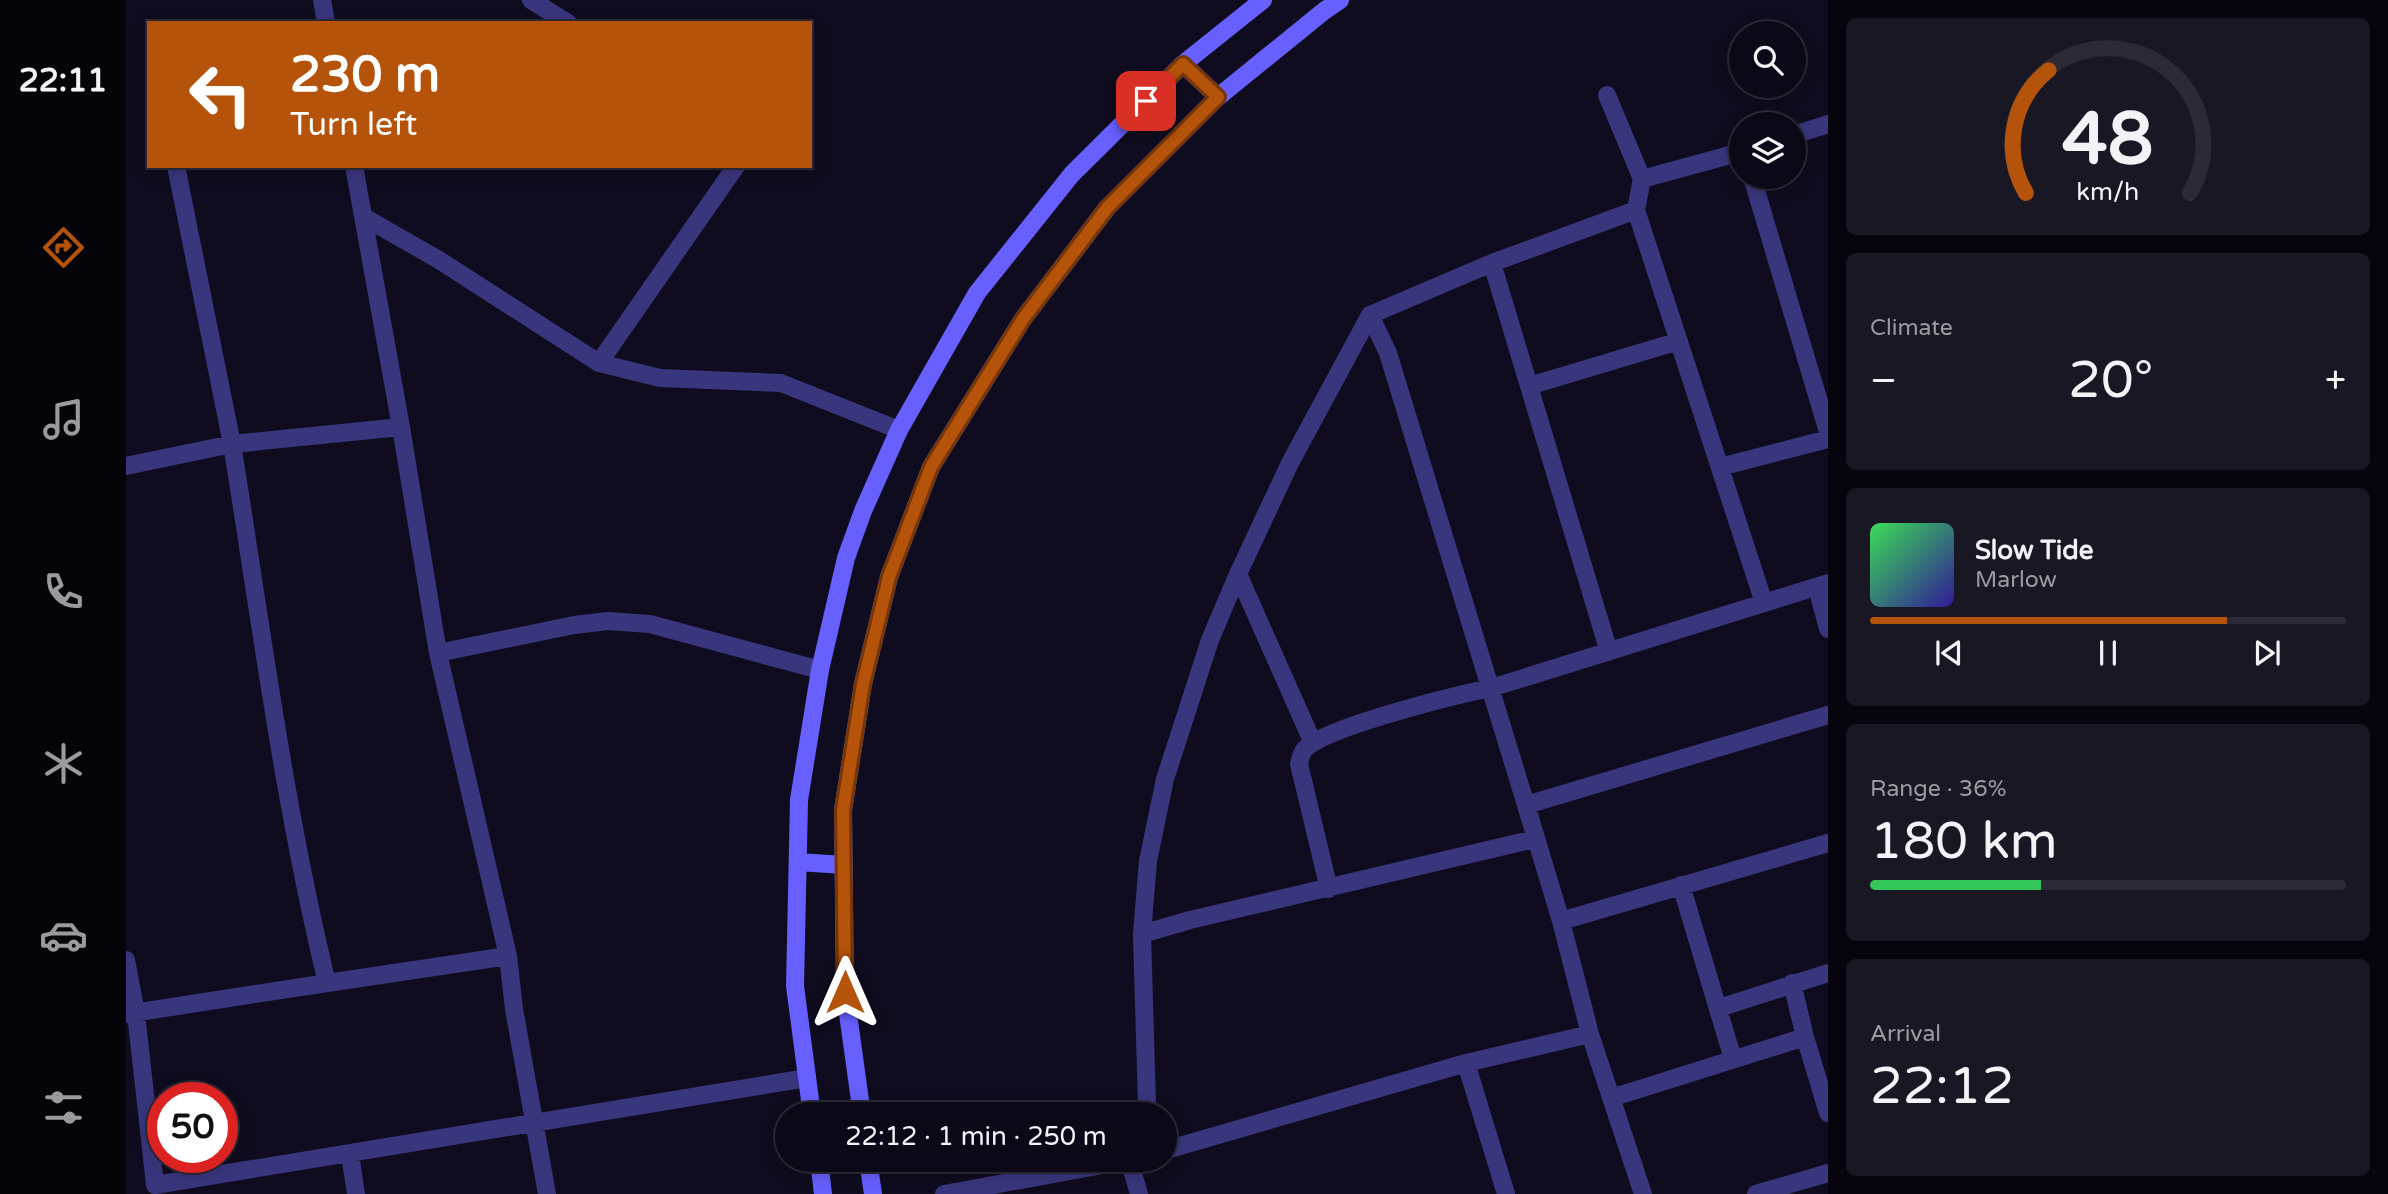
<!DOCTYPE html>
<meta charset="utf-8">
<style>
body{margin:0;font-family:"Varela Round",sans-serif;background:#191724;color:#f1f3f6;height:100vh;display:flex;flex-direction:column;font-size:26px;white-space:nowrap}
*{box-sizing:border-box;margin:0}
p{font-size:23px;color:#9a9aa1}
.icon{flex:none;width:38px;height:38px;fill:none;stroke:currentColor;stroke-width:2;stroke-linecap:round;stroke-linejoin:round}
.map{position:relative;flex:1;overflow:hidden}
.details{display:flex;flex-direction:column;gap:18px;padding:18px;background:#06050d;width:560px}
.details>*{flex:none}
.guide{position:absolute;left:21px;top:21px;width:665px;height:147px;border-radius:0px;box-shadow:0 4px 18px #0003,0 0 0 2px #2b2a36;background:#b45309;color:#fff;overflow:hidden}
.fabs{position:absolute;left:1603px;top:21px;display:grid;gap:14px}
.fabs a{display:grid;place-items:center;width:77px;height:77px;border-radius:50%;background:#0b0917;box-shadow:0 4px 18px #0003,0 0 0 2px #2b2a36;font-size:35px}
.speed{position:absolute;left:21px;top:1082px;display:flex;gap:14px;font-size:35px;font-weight:700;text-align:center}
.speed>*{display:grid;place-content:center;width:91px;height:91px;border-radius:50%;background:#0b0917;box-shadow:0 4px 18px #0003,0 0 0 2px #2b2a36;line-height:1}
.speed .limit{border:10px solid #d22;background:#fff;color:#111}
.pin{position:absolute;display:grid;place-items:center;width:60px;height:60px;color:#fff;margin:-30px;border-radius:14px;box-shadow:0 4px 10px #0006}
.me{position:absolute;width:77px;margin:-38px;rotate:0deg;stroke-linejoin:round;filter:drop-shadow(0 0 5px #0008)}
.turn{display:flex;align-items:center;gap:24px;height:147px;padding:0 28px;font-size:32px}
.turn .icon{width:91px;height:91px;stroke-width:2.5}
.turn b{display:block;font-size:49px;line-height:60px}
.big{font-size:52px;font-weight:600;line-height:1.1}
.details .card{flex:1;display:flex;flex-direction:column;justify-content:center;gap:10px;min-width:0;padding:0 24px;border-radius:10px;background:#191724}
.details .dial{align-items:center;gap:0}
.dial svg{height:182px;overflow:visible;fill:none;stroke:#2b2a36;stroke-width:7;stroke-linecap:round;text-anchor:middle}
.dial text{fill:#f1f3f6;stroke:none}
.song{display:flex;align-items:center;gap:21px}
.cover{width:84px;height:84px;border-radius:10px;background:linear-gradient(135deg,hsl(130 70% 55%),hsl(250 70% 35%))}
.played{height:7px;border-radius:4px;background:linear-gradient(90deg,#b45309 75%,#2b2a36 75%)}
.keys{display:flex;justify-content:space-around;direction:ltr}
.heat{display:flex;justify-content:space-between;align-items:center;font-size:38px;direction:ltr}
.charge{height:10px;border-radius:5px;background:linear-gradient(90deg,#34c759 36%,#2b2a36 0)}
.trip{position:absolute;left:649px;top:1102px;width:402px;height:70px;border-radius:35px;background:#0b0917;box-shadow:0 4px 18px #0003,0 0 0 2px #2b2a36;font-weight:600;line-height:70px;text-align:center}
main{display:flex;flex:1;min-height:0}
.tab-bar{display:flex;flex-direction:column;width:126px;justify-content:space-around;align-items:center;background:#040409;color:#9a9aa1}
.tab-bar .icon{width:49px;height:49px}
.tab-bar .selected{color:#b45309}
.tab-bar b{font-size:32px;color:#f1f3f6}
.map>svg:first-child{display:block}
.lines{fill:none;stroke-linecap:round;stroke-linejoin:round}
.minor{stroke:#3a367e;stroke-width:18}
.secondary{stroke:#6760ff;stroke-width:18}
.route-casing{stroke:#753606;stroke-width:18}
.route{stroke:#b45309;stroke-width:12}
</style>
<main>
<nav class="tab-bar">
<b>22:11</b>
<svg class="icon selected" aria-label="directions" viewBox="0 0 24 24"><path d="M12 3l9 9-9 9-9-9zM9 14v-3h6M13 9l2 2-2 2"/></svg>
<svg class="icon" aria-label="music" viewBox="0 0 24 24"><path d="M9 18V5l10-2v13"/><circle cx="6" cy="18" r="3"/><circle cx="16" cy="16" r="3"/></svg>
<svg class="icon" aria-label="phone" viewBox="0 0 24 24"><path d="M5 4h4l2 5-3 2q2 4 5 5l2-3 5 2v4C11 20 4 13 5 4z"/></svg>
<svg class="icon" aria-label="climate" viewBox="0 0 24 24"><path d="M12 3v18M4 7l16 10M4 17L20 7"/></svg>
<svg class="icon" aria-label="car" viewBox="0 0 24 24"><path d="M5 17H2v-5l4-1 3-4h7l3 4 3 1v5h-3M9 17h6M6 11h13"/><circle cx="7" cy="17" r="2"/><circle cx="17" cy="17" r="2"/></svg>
<svg class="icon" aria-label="filters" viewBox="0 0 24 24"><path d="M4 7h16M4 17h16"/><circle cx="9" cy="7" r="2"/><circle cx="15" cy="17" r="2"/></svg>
</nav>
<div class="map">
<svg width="1702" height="1194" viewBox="0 0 1702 1194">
<rect width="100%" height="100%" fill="#0f0c1f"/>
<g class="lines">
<path class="minor" d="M196,0L200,23
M405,0L442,23
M1481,95L1516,179L1510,210L1638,603
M1668,135L1702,124
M228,166L275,427L312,653L382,956L388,1009L421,1194
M1626,177L1702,432
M1516,179L1615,152
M238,217L313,260L473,363L534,378L655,383L773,430
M1366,263L1483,652
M1244,315L1262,353L1400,805L1435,921L1464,1034L1517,1194
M473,363L610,166
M1403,386L1553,341
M0,466L106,444L50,166
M1594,467L1702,439
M1112,574L1187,743
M1691,587L1702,629
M312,653L448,625L482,621L524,624L694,670
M1400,805L1702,715
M1555,885L1607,1059
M1203,889L1173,764C1174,759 1175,753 1179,749C1200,727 1330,695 1365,688L1702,583
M1435,921L1702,843
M1016,934L1064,920L1409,839
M0,960L10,1013L29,1185L681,1078
M201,983L382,956
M1666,983L1679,1037L1702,1113
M1593,1008L1702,973
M0,1014L201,983C158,806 135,624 106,444L275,427
M1340,1063L1380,1194
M1485,1098L1679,1037
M1019,1115L1021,1105L1016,934L1022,861L1039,779L1084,640L1112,574L1164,463L1244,315L1366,263L1510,210
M1040,1150L1340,1063L1464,1034
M224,1154L230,1194
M1003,1160L1013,1194
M818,1194L1004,1160
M1630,1194L1702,1173"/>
<path class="secondary" d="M1057,64L1092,97
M672,862L718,865
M686,1115L669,986L673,800L694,670L720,558L737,511L773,430L851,293L946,174L1057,64L1137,0
M736,1115L719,992L717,810L737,684L763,577L805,467L897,319L981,208L1092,97L1198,11L1214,0
M693,1160L697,1194
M742,1160L747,1194"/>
</g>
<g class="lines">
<defs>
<path id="route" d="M719,992L717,810L737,684L763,577L805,467L897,319L981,208L1092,97L1057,64L1020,101"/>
</defs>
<use href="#route" class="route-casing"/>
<use href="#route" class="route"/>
</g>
</svg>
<div class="fabs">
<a><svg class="icon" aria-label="search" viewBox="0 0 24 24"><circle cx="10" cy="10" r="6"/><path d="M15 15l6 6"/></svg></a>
<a><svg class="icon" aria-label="layers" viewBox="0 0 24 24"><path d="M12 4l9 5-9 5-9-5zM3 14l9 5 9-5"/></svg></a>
</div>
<div class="speed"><div class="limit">50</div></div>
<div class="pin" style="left:1020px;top:101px;background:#d93025"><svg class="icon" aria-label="arrive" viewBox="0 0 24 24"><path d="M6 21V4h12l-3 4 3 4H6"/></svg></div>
<svg class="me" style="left:719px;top:992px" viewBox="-20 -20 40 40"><path d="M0-17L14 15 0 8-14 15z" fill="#b45309" stroke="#fff" stroke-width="4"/></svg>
<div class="trip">22:12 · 1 min · 250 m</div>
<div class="guide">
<div class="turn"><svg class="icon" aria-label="left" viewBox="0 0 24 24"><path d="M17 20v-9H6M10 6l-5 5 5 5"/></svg><div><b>230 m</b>Turn left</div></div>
</div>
</div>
<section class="details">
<div class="card dial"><svg viewBox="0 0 100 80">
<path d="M14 69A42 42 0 1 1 86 69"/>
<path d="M14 69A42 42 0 0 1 24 15" stroke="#b45309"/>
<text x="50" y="56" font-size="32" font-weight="700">48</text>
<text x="50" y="72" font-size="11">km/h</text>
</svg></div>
<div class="card"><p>Climate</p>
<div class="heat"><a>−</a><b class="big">20°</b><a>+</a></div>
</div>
<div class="card">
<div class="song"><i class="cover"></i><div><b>Slow Tide</b><p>Marlow</p></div></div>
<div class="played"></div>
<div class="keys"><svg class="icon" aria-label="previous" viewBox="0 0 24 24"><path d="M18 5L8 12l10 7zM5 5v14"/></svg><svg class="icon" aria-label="pause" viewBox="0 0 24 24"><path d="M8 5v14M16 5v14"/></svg><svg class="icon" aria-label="next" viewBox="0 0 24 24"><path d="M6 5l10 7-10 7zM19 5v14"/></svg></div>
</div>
<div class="card"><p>Range · 36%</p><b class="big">180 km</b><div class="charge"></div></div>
<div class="card"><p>Arrival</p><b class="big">22:12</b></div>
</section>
</main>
